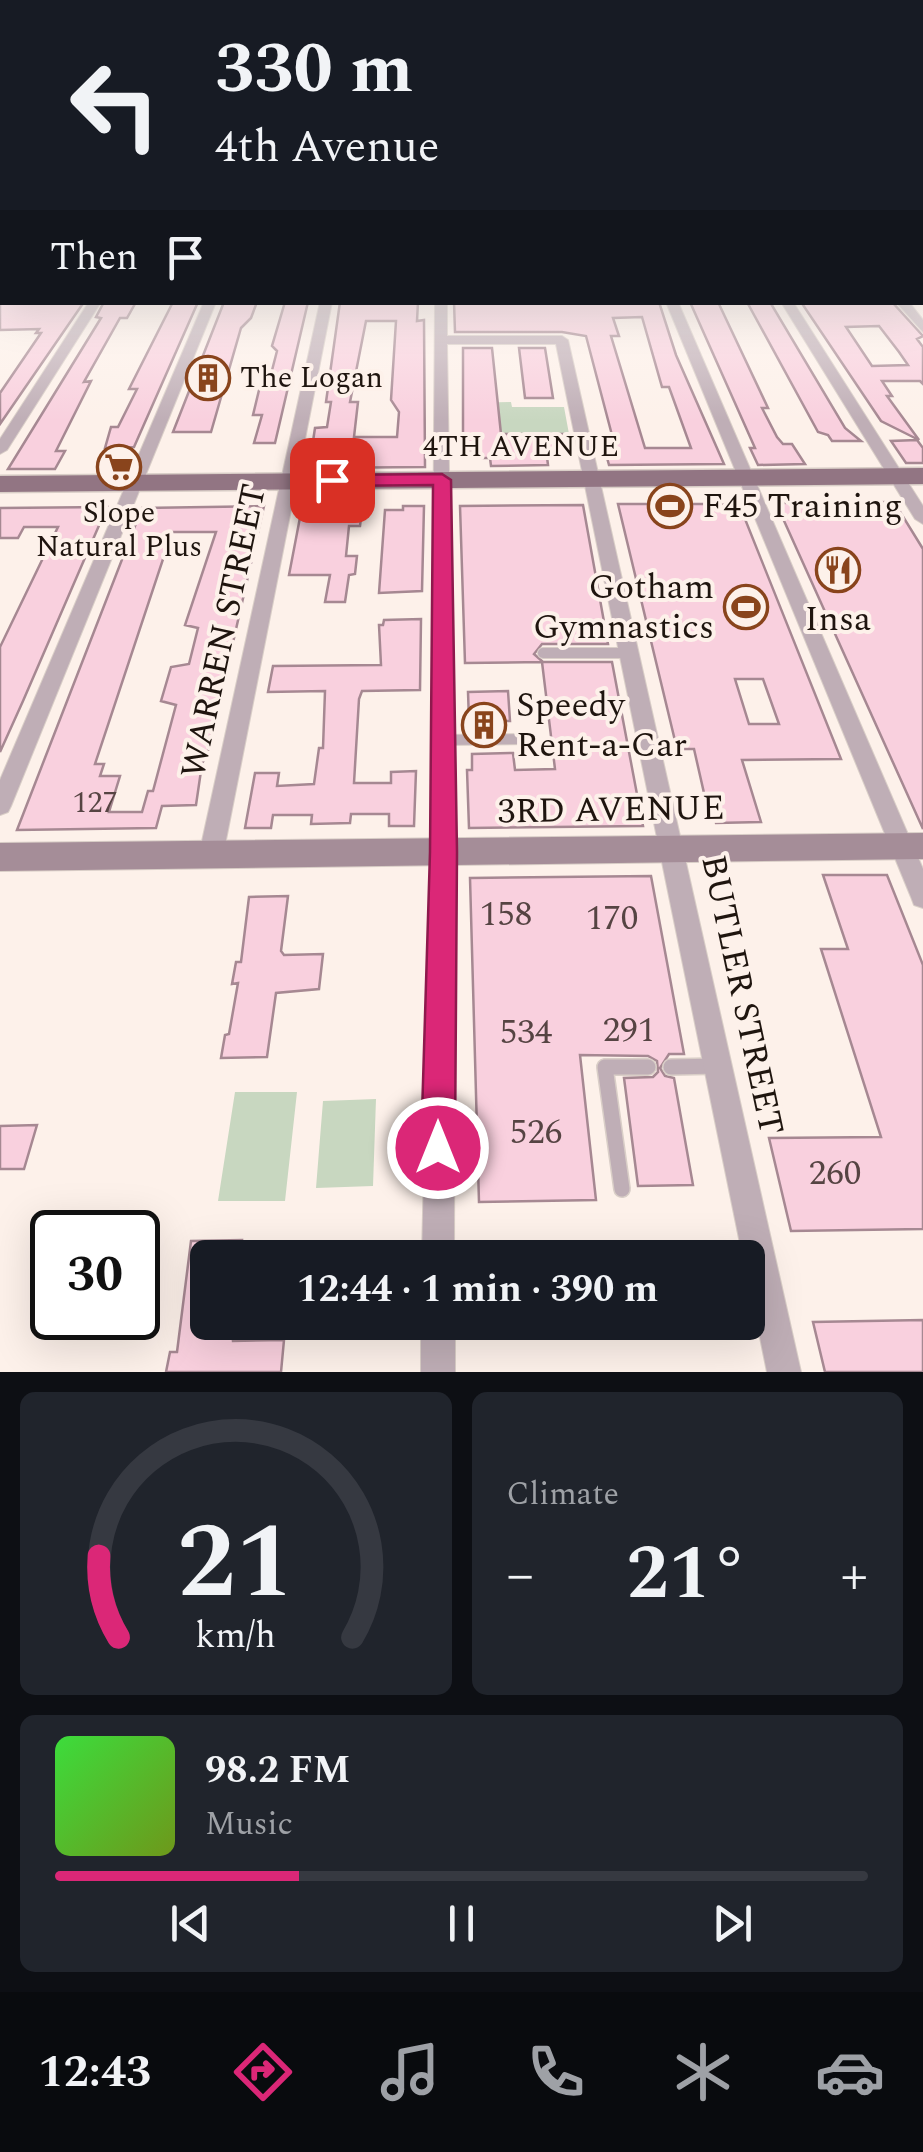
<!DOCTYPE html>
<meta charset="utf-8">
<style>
body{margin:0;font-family:Spectral,serif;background:#20242c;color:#f1f3f6;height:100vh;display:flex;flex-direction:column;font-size:38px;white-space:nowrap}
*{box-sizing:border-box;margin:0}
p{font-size:32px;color:#9ea1a6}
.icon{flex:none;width:55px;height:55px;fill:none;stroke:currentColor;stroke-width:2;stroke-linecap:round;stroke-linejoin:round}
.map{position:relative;height:1372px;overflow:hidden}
.sheet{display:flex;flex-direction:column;gap:20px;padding:20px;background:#0d0f14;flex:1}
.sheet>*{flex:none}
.guide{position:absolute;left:0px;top:0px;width:925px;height:305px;box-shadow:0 10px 40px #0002;background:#171b24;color:#f1f3f6;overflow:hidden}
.speed{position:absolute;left:30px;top:1210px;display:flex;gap:20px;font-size:50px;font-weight:700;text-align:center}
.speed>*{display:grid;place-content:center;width:130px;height:130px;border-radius:50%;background:#171b24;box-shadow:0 10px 40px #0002;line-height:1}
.speed .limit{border:5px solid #111;border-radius:15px;background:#fff;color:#111}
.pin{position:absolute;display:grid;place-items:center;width:85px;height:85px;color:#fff;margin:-42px;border-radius:20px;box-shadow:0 5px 15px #0006}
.me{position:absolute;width:110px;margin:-55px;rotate:0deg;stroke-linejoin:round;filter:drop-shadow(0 0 8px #0008)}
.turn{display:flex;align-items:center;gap:35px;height:210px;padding:0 50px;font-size:45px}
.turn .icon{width:130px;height:130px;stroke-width:2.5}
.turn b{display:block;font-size:70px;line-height:85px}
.then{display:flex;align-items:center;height:95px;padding:0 50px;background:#0003;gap:20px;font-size:38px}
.big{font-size:75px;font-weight:700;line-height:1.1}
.sheet .widget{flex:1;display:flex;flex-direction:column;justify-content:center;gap:15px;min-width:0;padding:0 35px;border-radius:15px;background:#20242c}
.sheet .dial{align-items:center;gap:0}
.dial svg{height:260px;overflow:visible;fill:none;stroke:#363941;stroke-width:7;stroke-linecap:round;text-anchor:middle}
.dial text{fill:#f1f3f6;stroke:none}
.song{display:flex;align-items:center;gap:30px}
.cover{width:120px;height:120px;border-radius:15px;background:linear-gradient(135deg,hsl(120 70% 55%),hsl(80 70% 35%))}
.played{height:10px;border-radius:5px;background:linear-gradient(90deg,#db2777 30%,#363941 30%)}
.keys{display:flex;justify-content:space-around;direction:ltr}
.heat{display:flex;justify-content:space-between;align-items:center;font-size:55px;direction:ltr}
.sheet .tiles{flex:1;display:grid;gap:20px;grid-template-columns:1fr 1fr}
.widget:last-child{grid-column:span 2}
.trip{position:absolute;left:190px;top:1240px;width:575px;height:100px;border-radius:15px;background:#171b24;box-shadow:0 10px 40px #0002;font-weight:700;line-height:100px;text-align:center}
.tabs{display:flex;height:160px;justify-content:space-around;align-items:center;background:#090b0e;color:#9ea1a6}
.tabs .icon{width:70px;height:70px}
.tabs .selected{color:#db2777}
.tabs b{font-size:45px;color:#f1f3f6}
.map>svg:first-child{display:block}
.green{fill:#c8d7c0}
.building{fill:#f9d0de;stroke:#a68892;stroke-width:2.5;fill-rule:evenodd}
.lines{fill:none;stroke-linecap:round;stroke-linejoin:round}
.service-far1-casing{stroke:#d9cec7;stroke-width:12}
.service-casing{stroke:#d9cec7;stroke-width:18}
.minor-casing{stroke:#d9cec7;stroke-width:2}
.tertiary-casing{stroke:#d9cec7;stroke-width:3}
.secondary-casing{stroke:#d9cec7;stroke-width:2}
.primary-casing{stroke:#d9cec7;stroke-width:3}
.service-far1{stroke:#bfaeb6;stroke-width:10}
.service{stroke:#bfaeb6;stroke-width:15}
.minor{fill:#bfaeb6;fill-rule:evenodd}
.tertiary{fill:#bfaeb6;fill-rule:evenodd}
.secondary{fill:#a58d98;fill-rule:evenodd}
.primary{fill:#927583;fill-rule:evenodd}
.route{fill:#db2777;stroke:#8e194d;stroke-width:2.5}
.labels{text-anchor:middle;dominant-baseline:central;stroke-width:8;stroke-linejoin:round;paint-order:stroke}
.far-poi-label{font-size:30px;fill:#1f150f;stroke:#fdf1ea;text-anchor:start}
.far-street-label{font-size:30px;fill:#1f150f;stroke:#fdf1ea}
.number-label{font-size:30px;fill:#564443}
.poi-label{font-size:35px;fill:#1f150f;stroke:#fdf1ea;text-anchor:start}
.street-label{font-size:35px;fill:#1f150f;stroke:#fdf1ea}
.near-number-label{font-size:35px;fill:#564443}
</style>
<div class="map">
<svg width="923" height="1372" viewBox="0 0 923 1372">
<rect width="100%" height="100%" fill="#fdf1ea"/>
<path class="green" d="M511,402L512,407H564L569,434L501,435L498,412H462V403Z
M235,1092H297L285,1201H218Z
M376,1099L373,1186L316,1188L323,1101Z"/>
<path class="building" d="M0,302H84L0,424V393L41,333H36L39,329L0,330Z
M104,302H136L127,318H120L84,382L91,381L56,451H65L55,469H8L101,318L96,317Z
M173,302H198L134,447L105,448L111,427H118L137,389H129Z
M224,302H257L251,318L241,328L211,432H173Z
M285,302H308L275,443H254L262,415H253L260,386L265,378H270L277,351L272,346Z
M340,302H418L417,321L424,320L425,467L309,468L315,428L327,427L331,402H326ZM366,321H396L391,400L399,412L397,437H354L358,402H350Z
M454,302H659L676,355L724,464L609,465L602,439H613L586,336L562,332H455ZM642,317L662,387H669L691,448H645L611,336H619L613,318Z
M690,302H718L768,408H762L777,437L783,444H792L805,464L758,465L750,448H755Z
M747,302H770L845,428L861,441H832L828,435L818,432Z
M801,302H892L923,336L917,339L923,347V384L920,381H882L892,396H887L919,440L881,421ZM879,326L899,352L908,365L872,366L846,327Z
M463,348H492L501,434H569L572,449H559L561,457H547L548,465L491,466L490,458H476V450H463Z
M519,348H545L553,398H525Z
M917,440L923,448V463H906L891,441Z
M894,502L923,549V829L776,503Z
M618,504H739L841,759L742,760L761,822L716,823L714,815H709L694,749H677ZM735,679H763L779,724H749Z
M583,505L608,644H542L534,654L543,662H612L643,826L469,828L467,770H472V754L513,753L515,770L555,769L542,662L465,663L460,506Z
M264,506L209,748L202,764L196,805L162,806L156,828L17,830L142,508ZM172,532H216L185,625L198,628L189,664L171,667L161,701L176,705L153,791H148L142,812H109L120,776H100L104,764H95Z
M351,506L350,510H362L360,526H349L346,556H357L355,574L349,575L345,602H325L330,575H289L302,507Z
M403,506H424L422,591L379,593L385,510H403Z
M107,507L23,701L0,752V647L58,527H24L18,538H0V508Z
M421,619L420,690L362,691L359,699L354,783H391V772L416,771L414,826H389V814H351L350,823L311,824L312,815H273L271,828H245L255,773H279L277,786L314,784L319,748H323L325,691L268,692L273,666L381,665L379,625H383L384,620Z
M508,691L510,721H494L495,728H473V721H469L468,692Z
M823,875H887L923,965V1229L791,1231L769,1138L881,1137L821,949H848Z
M651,876L684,1054H669L660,1068L665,1076L674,1078L693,1185L638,1186L624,1078L653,1077L658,1072L657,1061L648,1056L580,1055L596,1200L479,1202L470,878Z
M288,896L281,951L284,955L323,954L319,989L276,993L267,1057L221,1058L225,1035L229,1034L238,983L232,984L236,962H241L249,897Z
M37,1125L24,1169H0V1126Z
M242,1240L240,1258H208V1322H231L233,1341L284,1340L281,1372H166L170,1352H177L191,1241Z
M923,1320V1372H825L813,1322Z"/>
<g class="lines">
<defs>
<path id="service-far1" d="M543,653H629
M444,740L528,739"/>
<path id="service" d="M671,1067L718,1066
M622,1189L605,1067H648"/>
<path id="minor" d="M89,302H101L7,450L0,454V439Z
M204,302H216L11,806L8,812L0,815V780Z
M320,302H332L223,855L219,862L211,865L203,862L199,855Z
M435,302H447V336H562L568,340L801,1372H767L748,1278V1258H743L556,344H447L455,852L454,1258H422L431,852Z
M666,302H678L923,869V908L914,905L911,897Z
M781,302H793L923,506V524L915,519Z
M896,302H909L923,320V332Z
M421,1322H455V1372H421Z"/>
<path id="tertiary" d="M922,285H923V293H922Z
M0,290H2V298H0Z"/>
<path id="secondary" d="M923,833V859L0,871V843Z"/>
<path id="primary" d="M923,468V484L0,492V476Z"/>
</defs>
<use href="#service-far1" class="service-far1-casing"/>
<use href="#service" class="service-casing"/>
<use href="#minor" class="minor-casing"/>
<use href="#tertiary" class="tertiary-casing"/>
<use href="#secondary" class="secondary-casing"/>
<use href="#primary" class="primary-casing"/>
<use href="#service-far1" class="service-far1"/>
<use href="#service" class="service"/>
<use href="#minor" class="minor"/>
<use href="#tertiary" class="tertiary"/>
<use href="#secondary" class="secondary"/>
<use href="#primary" class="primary"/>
</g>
<linearGradient id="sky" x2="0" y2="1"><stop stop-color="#8bb9e2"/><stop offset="0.54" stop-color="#fef9f6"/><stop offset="1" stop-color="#fef9f6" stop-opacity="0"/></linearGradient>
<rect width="923" height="421" fill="url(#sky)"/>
<path class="route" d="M442,474L451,480L457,852L455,1148L450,1160L438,1165L426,1160L421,1148L430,852L433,485L332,486L323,480L332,475Z"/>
<defs>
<symbol id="building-ring" viewBox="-11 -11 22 22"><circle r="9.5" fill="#fdf1ea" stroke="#89441c" stroke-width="1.5"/><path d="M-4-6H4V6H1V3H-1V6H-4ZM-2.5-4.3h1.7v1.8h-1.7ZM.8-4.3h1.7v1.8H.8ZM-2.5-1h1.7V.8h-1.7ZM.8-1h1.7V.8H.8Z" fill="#89441c"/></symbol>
<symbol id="supermarket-ring" viewBox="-11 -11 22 22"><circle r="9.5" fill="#fdf1ea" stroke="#89441c" stroke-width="1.5"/><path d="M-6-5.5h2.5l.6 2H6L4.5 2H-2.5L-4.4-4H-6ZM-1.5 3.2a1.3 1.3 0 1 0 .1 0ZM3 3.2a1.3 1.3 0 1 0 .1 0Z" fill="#89441c"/></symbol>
<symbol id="stadium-ring" viewBox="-11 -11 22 22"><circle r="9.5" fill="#fdf1ea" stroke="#89441c" stroke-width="1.5"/><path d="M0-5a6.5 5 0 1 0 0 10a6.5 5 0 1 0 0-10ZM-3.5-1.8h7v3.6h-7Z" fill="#89441c"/></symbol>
<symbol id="restaurant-ring" viewBox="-11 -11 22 22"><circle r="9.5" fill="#fdf1ea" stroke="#89441c" stroke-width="1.5"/><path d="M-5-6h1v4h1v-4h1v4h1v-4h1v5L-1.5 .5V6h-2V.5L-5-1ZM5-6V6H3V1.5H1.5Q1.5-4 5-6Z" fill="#89441c"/></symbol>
</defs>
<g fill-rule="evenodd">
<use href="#building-ring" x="183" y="353" width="50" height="50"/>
<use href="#supermarket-ring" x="94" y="442" width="50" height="50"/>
<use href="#stadium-ring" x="645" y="481" width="50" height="50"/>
<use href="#restaurant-ring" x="813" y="545" width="50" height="50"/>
<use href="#stadium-ring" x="721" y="582" width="50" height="50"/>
<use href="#building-ring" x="459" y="700" width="50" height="50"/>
</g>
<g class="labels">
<g class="far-poi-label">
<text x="240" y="378">The Logan</text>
<text x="119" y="513" text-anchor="middle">Slope<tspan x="119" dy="34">Natural Plus</tspan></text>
</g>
<g class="far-street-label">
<text x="521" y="447">4TH AVENUE</text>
</g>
<g class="number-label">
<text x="95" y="803">127</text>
</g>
<g class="poi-label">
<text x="702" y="506">F45 Training</text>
<text x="714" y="587" text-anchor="end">Gotham<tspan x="714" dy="40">Gymnastics</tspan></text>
<text x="838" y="619" text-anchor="middle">Insa</text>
<text x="516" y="705">Speedy<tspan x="516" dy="40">Rent-a-Car</tspan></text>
</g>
<g class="street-label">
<text transform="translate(224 631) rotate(-78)">WARREN STREET</text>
<text transform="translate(611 810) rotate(-1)">3RD AVENUE</text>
<text transform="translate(742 995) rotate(78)">BUTLER STREET</text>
</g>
<g class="near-number-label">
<text x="506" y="914">158</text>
<text x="612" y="918">170</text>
<text x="629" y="1030">291</text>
<text x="526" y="1032">534</text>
<text x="536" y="1132">526</text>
<text x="835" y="1173">260</text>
</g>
</g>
</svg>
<div class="speed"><div class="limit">30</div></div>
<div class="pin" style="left:332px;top:480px;background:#d93025"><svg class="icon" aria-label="arrive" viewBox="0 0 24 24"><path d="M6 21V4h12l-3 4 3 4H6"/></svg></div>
<svg class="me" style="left:438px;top:1148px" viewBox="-20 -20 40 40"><circle r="17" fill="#db2777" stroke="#fff" stroke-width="3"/><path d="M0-11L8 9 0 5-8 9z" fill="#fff"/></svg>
<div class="trip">12:44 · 1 min · 390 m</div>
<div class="guide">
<div class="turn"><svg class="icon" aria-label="left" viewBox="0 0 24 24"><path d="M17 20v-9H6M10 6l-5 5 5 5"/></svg><div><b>330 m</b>4th Avenue</div></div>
<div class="then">Then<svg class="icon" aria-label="arrive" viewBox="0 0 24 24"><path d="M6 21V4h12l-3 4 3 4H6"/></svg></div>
</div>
</div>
<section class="sheet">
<div class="tiles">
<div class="widget dial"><svg viewBox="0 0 100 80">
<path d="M14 69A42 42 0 1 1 86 69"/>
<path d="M14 69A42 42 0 0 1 8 44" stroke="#db2777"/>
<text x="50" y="56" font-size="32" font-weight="700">21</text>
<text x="50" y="72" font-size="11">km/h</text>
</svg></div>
<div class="widget"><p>Climate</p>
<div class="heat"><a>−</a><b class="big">21°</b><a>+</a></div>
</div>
<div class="widget">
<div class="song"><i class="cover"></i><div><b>98.2 FM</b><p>Music</p></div></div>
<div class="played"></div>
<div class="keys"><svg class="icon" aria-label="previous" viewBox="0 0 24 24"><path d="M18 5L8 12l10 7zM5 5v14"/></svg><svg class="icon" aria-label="pause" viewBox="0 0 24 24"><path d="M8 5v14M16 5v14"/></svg><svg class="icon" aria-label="next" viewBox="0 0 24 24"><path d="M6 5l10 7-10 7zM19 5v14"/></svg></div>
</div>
</div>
</section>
<nav class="tabs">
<b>12:43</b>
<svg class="icon selected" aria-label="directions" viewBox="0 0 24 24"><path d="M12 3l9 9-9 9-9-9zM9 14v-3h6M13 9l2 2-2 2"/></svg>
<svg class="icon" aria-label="music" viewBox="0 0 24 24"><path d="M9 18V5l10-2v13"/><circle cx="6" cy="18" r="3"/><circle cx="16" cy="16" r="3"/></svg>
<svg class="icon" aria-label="phone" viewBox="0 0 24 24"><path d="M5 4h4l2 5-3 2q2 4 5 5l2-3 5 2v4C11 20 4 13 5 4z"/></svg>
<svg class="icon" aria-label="climate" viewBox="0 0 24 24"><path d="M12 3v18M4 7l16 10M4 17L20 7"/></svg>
<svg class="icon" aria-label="car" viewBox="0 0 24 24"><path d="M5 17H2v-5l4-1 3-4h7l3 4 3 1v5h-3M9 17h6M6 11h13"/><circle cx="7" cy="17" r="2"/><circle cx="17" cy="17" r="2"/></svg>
</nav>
